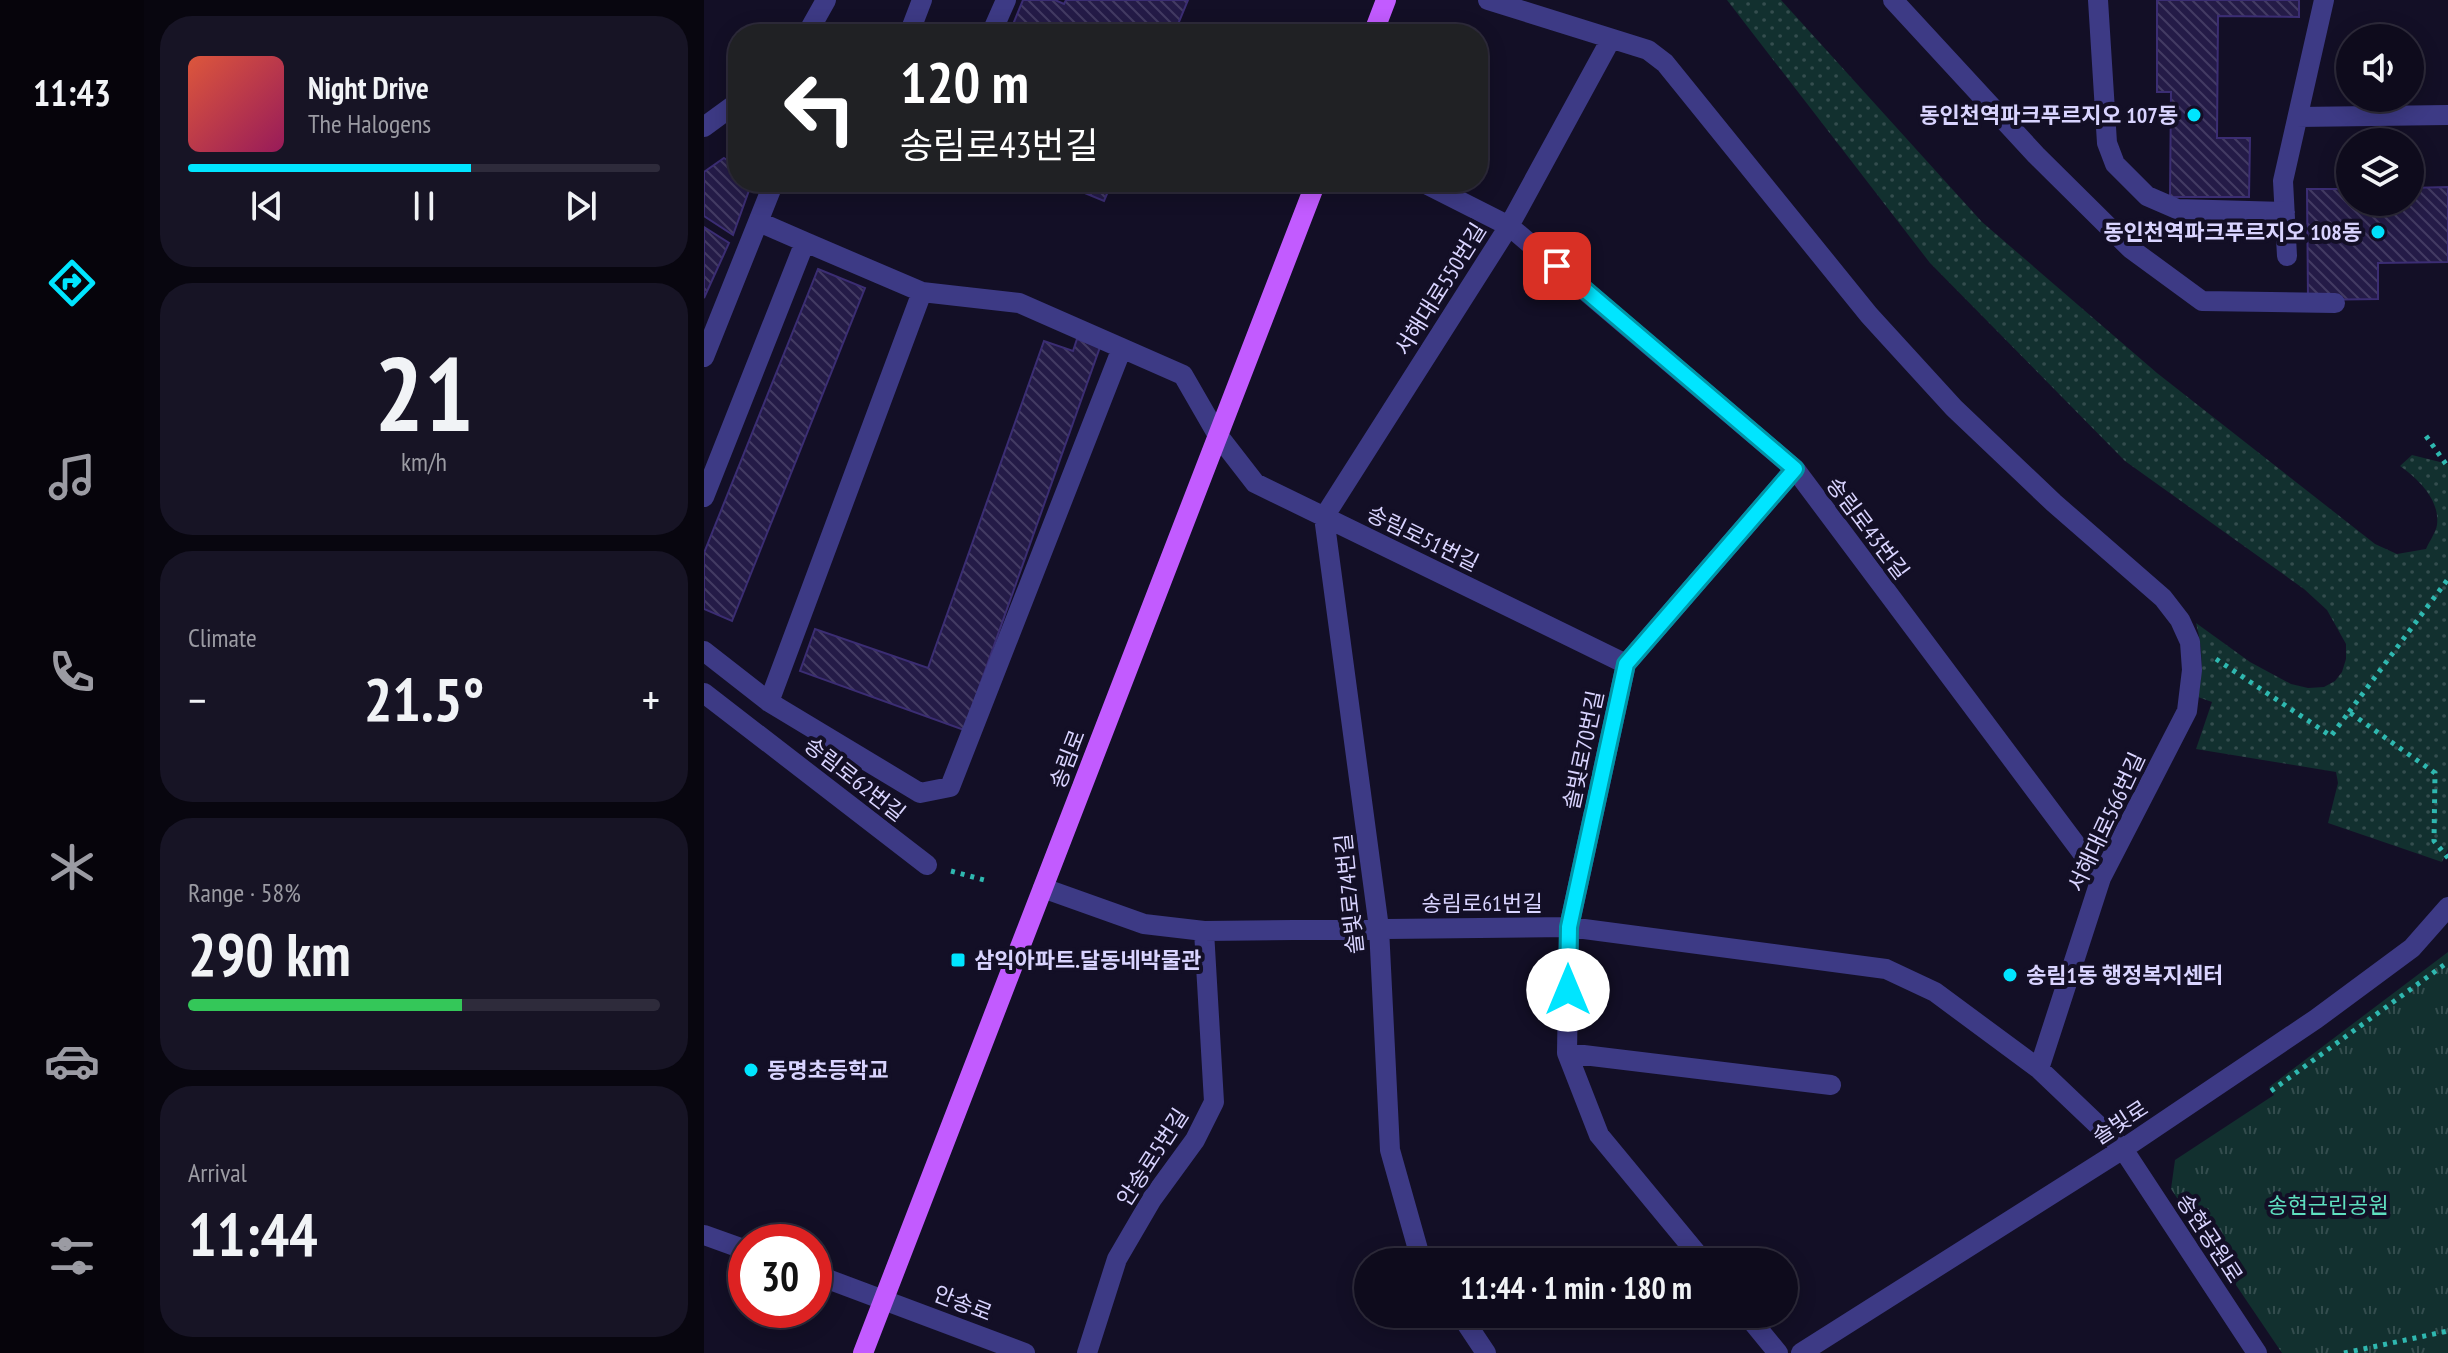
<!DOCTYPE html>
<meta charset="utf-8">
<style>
body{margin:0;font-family:"PT Sans Narrow","Noto Sans KR",sans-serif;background:#171425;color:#f1f3f6;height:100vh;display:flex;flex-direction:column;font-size:30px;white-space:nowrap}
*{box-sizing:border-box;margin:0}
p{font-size:26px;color:#9b9ba3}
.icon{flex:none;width:44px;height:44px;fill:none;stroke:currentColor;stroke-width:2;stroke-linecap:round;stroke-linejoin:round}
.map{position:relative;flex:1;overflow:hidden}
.sheet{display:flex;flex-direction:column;gap:16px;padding:16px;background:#08060f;width:560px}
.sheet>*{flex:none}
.hud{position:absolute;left:24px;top:24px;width:760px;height:168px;border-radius:32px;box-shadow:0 4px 20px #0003,0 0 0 2px #2e2b3b;background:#202124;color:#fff;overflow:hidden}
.fabs{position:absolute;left:1632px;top:24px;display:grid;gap:16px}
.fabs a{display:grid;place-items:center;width:88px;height:88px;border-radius:50%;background:#0e0b1c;box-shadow:0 4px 20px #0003,0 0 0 2px #2e2b3b;font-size:40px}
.speed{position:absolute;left:24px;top:1224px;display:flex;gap:16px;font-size:40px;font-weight:700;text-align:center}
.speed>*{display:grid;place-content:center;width:104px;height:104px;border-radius:50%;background:#0e0b1c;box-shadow:0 4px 20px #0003,0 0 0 2px #2e2b3b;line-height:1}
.speed .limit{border:12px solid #d22;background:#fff;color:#111}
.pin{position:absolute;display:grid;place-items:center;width:68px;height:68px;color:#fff;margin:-34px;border-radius:16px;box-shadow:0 4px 12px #0006}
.me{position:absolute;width:88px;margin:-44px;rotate:0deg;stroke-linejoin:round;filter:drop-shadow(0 0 6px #0008)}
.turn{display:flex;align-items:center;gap:28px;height:168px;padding:0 40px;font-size:36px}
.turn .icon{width:104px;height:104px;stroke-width:2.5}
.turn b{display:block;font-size:56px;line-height:68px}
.big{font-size:60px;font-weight:700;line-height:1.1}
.sheet .widget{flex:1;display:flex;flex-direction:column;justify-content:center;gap:12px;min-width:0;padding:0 28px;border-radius:32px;background:#171425}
.sheet .dial{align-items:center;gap:0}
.dial b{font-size:104px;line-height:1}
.song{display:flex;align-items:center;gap:24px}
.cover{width:96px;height:96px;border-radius:12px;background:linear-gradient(135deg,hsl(10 70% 55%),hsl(330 70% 35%))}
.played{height:8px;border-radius:4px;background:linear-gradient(90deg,#00e5ff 60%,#2e2b3b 60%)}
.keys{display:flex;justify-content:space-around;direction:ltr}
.heat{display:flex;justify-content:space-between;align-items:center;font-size:44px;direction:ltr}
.charge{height:12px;border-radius:6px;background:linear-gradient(90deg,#34c759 58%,#2e2b3b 0)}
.trip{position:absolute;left:650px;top:1248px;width:444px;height:80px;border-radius:40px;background:#0e0b1c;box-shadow:0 4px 20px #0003,0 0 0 2px #2e2b3b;font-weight:700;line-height:80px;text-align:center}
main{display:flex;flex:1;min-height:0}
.tab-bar{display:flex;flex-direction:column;width:144px;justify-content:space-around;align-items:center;background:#06040b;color:#9b9ba3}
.tab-bar .icon{width:56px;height:56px}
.tab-bar .selected{color:#00e5ff}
.tab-bar b{font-size:36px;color:#f1f3f6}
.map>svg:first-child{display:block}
.grass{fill:url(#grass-dots)}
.park{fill:url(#park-tufts)}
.building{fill:url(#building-back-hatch);stroke:#3b2d73;stroke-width:2}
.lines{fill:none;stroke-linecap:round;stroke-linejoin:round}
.path{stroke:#2fb8b0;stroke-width:5;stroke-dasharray:4 6;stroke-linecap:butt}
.minor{stroke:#3d3a85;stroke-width:20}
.major{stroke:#c25bff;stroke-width:20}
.route-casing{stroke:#0095a6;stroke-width:20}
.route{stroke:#00e5ff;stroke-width:14}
.poi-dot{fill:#00e5ff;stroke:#130f26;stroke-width:3}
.labels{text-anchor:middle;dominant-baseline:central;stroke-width:8;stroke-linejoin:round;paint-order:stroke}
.poi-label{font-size:22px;font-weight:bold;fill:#d9d4ff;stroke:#130f26;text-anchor:start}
.street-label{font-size:22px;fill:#d9d4ff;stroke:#130f26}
.park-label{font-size:22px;fill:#5fe0c0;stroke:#130f26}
</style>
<main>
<nav class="tab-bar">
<b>11:43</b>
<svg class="icon selected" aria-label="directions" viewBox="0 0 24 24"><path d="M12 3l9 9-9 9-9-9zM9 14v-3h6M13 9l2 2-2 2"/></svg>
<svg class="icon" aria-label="music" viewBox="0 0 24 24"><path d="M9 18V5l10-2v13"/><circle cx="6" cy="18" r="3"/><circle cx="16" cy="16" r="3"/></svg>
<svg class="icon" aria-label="phone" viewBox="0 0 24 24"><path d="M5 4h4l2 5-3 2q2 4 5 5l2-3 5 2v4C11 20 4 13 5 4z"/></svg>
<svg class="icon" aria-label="climate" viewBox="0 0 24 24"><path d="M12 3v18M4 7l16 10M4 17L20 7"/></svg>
<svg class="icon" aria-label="car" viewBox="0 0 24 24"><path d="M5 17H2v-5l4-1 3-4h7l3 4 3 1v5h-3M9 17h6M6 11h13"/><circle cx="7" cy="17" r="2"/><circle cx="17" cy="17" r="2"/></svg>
<svg class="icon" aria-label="filters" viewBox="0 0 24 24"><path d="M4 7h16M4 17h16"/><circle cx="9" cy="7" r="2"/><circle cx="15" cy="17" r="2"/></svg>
</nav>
<section class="sheet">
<div class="widget">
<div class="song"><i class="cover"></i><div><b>Night Drive</b><p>The Halogens</p></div></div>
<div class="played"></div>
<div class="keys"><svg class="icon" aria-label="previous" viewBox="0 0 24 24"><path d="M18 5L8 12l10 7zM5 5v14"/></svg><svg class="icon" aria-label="pause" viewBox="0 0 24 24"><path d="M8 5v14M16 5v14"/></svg><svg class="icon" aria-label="next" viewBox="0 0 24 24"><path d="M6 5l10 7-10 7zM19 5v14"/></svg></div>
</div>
<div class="widget dial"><b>21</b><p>km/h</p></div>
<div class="widget"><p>Climate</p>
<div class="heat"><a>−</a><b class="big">21.5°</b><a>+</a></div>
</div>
<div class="widget"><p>Range · 58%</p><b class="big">290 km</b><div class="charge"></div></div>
<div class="widget"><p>Arrival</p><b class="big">11:44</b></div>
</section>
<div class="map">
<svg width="1744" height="1353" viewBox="0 0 1744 1353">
<defs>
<pattern id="grass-dots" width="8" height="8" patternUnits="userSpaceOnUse" patternTransform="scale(2)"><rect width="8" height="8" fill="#12302f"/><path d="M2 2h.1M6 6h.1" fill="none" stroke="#344d4e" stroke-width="1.8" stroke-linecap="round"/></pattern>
<pattern id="park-tufts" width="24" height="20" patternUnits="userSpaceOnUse" patternTransform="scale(2)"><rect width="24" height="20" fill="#12302f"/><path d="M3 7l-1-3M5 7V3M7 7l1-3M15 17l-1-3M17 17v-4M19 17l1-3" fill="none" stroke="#344d4e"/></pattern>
<pattern id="building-back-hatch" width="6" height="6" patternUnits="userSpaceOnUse" patternTransform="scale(2)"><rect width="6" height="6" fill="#241b47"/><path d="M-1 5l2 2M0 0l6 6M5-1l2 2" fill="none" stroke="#433b63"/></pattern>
</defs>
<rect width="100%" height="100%" fill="#130f26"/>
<path class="grass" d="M1023,0H1077L1278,222L1453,373L1671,544L1693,554L1722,549C1725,542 1732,532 1733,525C1736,499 1714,479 1696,466L1708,455L1744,464V849L1738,862L1624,823L1634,783L1632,772L1492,749L1508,702L1494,697C1499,670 1499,649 1492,623L1546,662L1587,684L1604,688L1620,687L1631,681L1638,672L1642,659V644L1623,610L1600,589L1421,461L1226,263Z"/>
<path class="park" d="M1744,952V1353H1578L1467,1189L1471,1160L1570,1095L1565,1087Z"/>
<path class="building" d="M319,0H351L360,4L362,0H484L470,34H305Z
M1453,0H1595V17L1514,16L1513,138H1546L1545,197H1466L1467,92H1453Z
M20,158L34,167V182H48L29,235L0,216V172Z
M354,182H408L400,201Z
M1744,187V262L1674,263V299L1604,300L1603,189H1646V202H1706V188Z
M0,227L25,243L0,298Z
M114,269L161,288L28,621L0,609V553Z
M373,339L396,347L260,730L96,671L111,629L224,668L340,341L369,351Z"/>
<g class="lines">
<path class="path" d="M1722,436L1744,467
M1512,659L1627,736L1645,712L1731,773L1730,841L1744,858
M1645,712L1744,579
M247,871L284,881
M1567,1091L1744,962
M1640,1353L1744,1331"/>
<path class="minor" d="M784,0L944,50L961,63L1165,315L1250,408L1350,503L1459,598L1476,620L1486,642L1488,670L1483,711L1397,878L1335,1069L1419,1149L1553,1353
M1189,0L1332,155L1427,249L1498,301L1631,303
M1394,0L1403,143L1411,164L1443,196L1473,209L1581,212
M103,34L122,0
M205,34L218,0
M287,34L302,0
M1594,117L1744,115
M0,127L34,102
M718,182L805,226L1091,469L1397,878
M55,222L101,242
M1583,256L1579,181L1620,0
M0,357L70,182
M0,497L101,242L218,292L315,303L479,375L513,434L551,483L922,664
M0,651L65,702L216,793L246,787L418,348
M0,693L223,865
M65,702L218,292
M339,888L440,924L500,931L865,927L1182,969L1231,992L1335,1069
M863,1053L1127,1085
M0,1235L42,1250
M721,1262L715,1253L686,1150L675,928L620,517L805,226L907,39
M1000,1262L895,1135L863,1053L865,927L922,664L1091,469
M110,1274L321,1353
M756,1314L782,1353
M1042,1314L1074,1353
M383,1353L413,1259L448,1199L491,1140L510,1102L500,931
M1097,1353L1419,1149L1612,1019L1708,948L1744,907"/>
<path class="major" d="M669,34L682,0
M159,1353L612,182"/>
</g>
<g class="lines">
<defs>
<path id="route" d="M853,266L1091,469L922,664L865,927L864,990"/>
</defs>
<use href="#route" class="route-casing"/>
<use href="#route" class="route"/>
</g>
<g class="poi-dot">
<circle cx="1490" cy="115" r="8"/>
<circle cx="1674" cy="232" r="8"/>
<rect x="246" y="952" width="16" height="16" rx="4"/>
<circle cx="1306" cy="975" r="8"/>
<circle cx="47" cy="1070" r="8"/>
</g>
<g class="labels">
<g class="poi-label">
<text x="1474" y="115" text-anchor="end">동인천역파크푸르지오 107동</text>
<text x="1658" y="232" text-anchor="end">동인천역파크푸르지오 108동</text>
<text x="270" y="960">삼익아파트.달동네박물관</text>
<text x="1322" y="975">송림1동 행정복지센터</text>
<text x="63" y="1070">동명초등학교</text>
</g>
<g class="street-label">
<text transform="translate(736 289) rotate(-58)">서해대로550번길</text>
<text transform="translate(1164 528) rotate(53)">송림로43번길</text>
<text transform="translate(719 538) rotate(26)">송림로51번길</text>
<text transform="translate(879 750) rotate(-78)">솔빛로70번길</text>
<text transform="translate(363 759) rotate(-69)">송림로</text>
<text transform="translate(151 779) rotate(38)">송림로62번길</text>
<text transform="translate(1402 822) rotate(-65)">서해대로566번길</text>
<text transform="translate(645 894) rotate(-96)">솔빛로74번길</text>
<text x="778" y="903">송림로61번길</text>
<text transform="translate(1416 1122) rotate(-33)">솔빛로</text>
<text transform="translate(448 1157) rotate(-57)">안송로5번길</text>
<text transform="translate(1506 1238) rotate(57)">송현공원로</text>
<text transform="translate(259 1303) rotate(21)">안송로</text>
</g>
<g class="park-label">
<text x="1624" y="1205">송현근린공원</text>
</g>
</g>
</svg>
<div class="fabs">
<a><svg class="icon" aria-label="sound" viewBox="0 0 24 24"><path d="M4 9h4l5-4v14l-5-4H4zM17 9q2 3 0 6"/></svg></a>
<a><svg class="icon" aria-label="layers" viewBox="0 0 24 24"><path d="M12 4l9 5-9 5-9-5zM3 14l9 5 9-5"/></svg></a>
</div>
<div class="speed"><div class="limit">30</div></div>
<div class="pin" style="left:853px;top:266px;background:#d93025"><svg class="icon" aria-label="arrive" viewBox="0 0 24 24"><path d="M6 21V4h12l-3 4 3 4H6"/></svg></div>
<svg class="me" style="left:864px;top:990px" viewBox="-20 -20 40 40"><circle r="19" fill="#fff"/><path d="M0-13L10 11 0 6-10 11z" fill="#00e5ff"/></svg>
<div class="trip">11:44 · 1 min · 180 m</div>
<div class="hud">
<div class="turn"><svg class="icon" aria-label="left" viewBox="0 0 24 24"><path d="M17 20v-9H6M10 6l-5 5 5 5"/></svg><div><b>120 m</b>송림로43번길</div></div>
</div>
</div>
</main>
